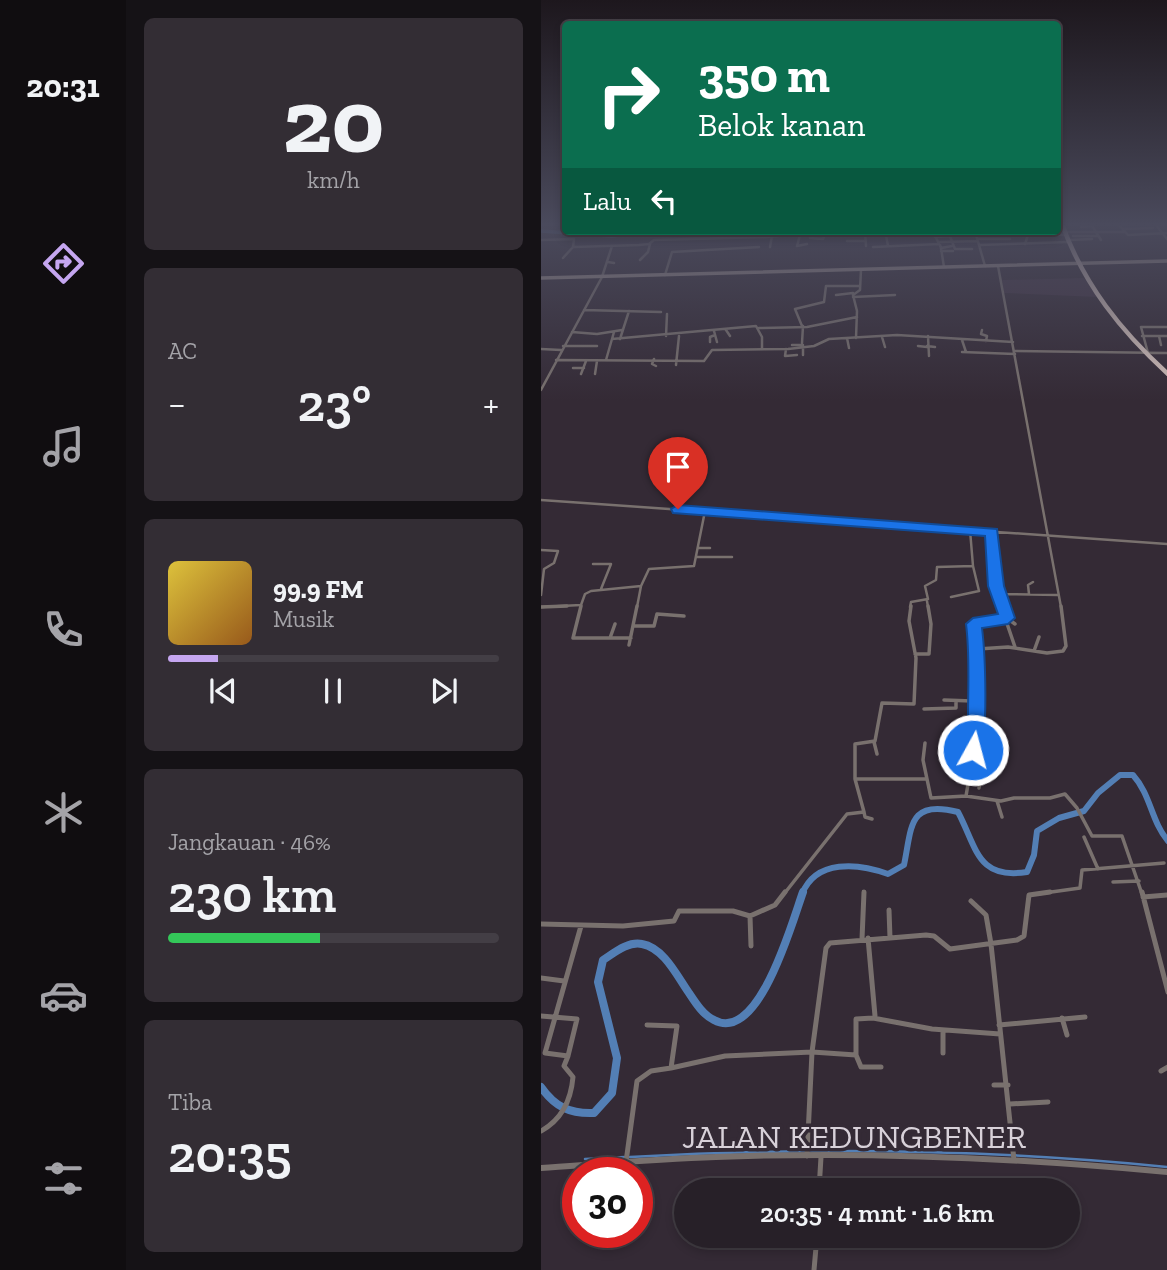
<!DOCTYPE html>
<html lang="id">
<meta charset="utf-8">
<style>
body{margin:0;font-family:"Zilla Slab",serif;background:#332d34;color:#f1f3f6;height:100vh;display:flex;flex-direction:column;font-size:26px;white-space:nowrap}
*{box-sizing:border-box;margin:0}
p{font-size:23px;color:#a4a3a8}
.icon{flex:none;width:38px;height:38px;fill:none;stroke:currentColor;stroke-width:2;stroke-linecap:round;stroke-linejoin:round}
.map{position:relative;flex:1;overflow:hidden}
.side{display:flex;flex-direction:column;gap:18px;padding:18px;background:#151216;width:415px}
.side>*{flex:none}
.hud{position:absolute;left:21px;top:21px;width:499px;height:214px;border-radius:7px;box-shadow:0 4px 10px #0003,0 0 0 2px #433e45;background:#0b6e4f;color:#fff;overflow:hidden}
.speed{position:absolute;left:21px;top:1157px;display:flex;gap:14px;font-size:35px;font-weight:700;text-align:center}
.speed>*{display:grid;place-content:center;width:91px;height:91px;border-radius:50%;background:#272028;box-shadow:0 4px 10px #0003,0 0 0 2px #433e45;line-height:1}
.speed .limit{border:10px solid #d22;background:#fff;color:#111}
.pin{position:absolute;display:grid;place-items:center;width:60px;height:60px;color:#fff;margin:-72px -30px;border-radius:50% 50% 50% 0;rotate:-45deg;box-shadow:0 0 7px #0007}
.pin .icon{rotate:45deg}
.me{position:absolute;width:77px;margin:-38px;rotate:7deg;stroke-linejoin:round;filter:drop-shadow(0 0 5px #0008)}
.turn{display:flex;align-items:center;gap:24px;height:147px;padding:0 21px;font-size:32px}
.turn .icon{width:91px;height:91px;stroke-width:2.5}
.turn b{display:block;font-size:49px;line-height:60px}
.then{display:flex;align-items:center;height:66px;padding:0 21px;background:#0003;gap:14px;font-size:26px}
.big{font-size:52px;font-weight:600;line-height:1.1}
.side .card{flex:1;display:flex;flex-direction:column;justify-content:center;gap:10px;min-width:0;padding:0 24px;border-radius:10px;background:#332d34}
.side .dial{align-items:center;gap:0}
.dial b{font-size:91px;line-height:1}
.song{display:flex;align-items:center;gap:21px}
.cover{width:84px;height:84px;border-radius:10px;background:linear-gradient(135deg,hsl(50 70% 55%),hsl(30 70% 35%))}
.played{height:7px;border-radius:4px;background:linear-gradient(90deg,#c5a6f0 15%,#433e45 15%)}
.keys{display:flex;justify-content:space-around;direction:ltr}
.heat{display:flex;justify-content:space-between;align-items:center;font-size:38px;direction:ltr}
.charge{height:10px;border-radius:5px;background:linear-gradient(90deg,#34c759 46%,#433e45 0)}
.trip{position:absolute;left:133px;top:1178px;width:406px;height:70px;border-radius:35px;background:#272028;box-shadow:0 4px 10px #0003,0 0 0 2px #433e45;font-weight:600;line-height:70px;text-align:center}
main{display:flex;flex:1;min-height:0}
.tab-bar{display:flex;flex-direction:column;width:126px;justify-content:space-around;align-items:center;background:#100d10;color:#a4a3a8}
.tab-bar .icon{width:49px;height:49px}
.tab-bar .active{color:#c5a6f0}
.tab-bar b{font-size:32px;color:#f1f3f6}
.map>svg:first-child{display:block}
.built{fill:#413343}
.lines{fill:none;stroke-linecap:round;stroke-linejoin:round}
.stream{stroke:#537fb5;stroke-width:2.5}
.river-far2{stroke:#537fb5;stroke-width:3.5}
.river-far1{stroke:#537fb5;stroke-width:6}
.river{stroke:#537fb5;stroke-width:8}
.minor-far2{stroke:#79716e;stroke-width:2.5}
.minor-far1{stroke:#79716e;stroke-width:3.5}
.minor{stroke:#79716e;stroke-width:5}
.tertiary{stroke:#79716e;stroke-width:6}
.secondary{stroke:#a39692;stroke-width:3.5}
.trunk{stroke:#d2c0ba;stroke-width:4.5}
.route{fill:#1a73e8;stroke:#114b97;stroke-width:2}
.labels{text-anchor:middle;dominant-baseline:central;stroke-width:7;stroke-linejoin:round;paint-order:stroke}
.near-street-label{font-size:33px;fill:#d8d1d9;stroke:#342a35}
</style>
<main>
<nav class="tab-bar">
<b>20:31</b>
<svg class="icon active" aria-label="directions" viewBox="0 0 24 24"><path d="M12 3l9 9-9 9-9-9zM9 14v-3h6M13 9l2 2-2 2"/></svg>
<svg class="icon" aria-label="music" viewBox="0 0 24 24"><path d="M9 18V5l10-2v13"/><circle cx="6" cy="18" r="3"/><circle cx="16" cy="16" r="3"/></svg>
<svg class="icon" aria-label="phone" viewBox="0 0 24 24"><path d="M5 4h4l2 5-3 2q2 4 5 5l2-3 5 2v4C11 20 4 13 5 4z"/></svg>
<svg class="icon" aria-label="climate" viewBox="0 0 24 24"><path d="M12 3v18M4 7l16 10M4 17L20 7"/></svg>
<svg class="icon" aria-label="car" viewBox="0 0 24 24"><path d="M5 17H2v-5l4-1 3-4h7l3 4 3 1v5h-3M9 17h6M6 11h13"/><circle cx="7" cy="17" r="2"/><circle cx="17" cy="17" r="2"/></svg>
<svg class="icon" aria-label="filters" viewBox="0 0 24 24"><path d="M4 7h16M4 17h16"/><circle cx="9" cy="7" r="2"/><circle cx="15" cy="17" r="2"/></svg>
</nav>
<section class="side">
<div class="card dial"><b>20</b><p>km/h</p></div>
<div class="card"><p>AC</p>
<div class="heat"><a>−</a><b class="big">23°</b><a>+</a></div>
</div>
<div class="card">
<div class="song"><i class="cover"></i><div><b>99.9 FM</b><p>Musik</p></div></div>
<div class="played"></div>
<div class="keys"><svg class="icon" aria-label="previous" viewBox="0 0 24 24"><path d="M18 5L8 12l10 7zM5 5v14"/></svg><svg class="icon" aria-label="pause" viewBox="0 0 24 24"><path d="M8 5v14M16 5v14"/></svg><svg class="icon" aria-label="next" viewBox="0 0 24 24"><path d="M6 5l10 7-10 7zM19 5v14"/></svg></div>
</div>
<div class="card"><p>Jangkauan · 46%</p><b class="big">230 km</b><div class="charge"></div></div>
<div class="card"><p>Tiba</p><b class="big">20:35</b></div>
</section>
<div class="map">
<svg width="627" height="1270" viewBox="0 0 627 1270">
<rect width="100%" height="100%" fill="#342a35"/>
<path class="built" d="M543,278L556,297L463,293L461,280Z"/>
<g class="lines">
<path class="stream" d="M89,1157C269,1147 448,1149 627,1167
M44,1159L84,1157"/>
<path class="river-far2" d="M0,231L71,236L112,231"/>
<path class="river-far1" d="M261,894C275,859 317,863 347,874L363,865C371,827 367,799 417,812C436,848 436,880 486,872L493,855L496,831L518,818L543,811L557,793L579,775H592C610,795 610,821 627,841"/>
<path class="river" d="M0,1087C14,1107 29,1114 53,1113L71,1093L76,1058L57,982L62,960C73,953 87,941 101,944C123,948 136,976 148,993C154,1002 162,1015 173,1020C218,1045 252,919 262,892"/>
<path class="minor-far2" d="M550,224L560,240
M577,224L587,235L627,233
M614,224L627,240
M614,224L627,225
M540,227L552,226
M582,229L612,228
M324,231L325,246
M366,231H395
M407,231L414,249H431
M434,231L444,266
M324,232L345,231
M524,232H584
M487,234L524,235
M259,235L256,246L266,244
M386,235H394
M532,236H557
M394,237L409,236
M269,238L282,239L285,231
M437,239H469
M0,240L33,239L32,247L98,245L108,244L113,240L226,237L287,231
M528,240L551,239
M306,241H325
M398,242L437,241
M484,244L487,235L485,231
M399,245L400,248L411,246
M439,245L526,242
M347,246L345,235L367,234
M229,247L231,236
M332,247L398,244L392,231
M400,248L403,267
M400,251H412
M22,258L32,247
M99,260L107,252L109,244
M67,262L73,263
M457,266L520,607
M124,275L131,252L218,247
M295,295L312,293
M312,297L354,295
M43,310L120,312
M261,326L254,309L283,302L285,286H319
M218,328L266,327L316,317
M185,330L189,336
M441,330L440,334L446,336L445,341
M173,331L176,342
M31,332L56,334L81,330
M125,336L126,314
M387,336L388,356
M601,336H627
M618,336L620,345
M341,337L344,347
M306,338L308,348
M315,338L316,311L312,295L319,290L320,270
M71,339L215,326L221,337V348
M79,339L88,311
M421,340L425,352
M169,342V337L174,335
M261,343L262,326
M251,345H262
M22,346H56
M377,346L386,347
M386,346L394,347
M262,347V355
M0,349L20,350
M245,349L244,356L256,355
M473,351L627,353
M421,352L474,354
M607,353L600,327H627
M113,359L111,364L115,366
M15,360L163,361L171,350L247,349L273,346L288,339L356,335L472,342
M65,360L73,332
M135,365L138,336
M32,368H43
M40,374L45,361
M54,374L56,361
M0,390L61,277L71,246
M0,500L627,544
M451,532L456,594L461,607
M157,548H169
M0,550L17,551L13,563L3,569L0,595
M155,557H191
M52,564H70L60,589
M456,594L517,595
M488,594L487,585L492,582
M410,597L438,591L432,566L429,530
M386,601L387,607
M0,607L40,605L44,594L50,591L100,586L108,569L153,566L164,511
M96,607L100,586
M369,607L370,602L387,599L384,586L395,580L396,567L432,566"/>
<path class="minor-far1" d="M40,606L32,638H69
M460,606L474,647
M0,607L26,606
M74,624L69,638H90
M93,626H113L116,614L143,616
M88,645L96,606
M436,651L434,622L466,618L474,624
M493,651L498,637
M374,654H388L390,624L387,606
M403,700L431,701L435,704V738L425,796
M434,702L437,649L467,647L506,653L522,651L525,646L520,606
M383,709L415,708V701
M333,742L336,754
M384,743L382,760L390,798L425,796L460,801L473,798H509L524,794L536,808L551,836H581L601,894
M432,750L444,754L438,788
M314,779H385
M456,801L461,817
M323,812L314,779V744L334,741L341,703L373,704L375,658L368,621L370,606
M543,837L557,869
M572,882L598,881
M243,894L306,814L323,812L324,817L331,819
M496,894L539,888L541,870L623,863"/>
<path class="minor" d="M601,892L627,992
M602,897L627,895
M430,901L445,915L450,944L473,1160
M348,910L349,938
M209,916L210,946
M0,924L82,926L133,921L138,911H192L209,916L234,905L244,892
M327,938L334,1016
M321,939L323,892
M0,978L23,981
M0,1016L36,1019L27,1056
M521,1018L526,1035
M106,1025L136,1026L130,1068L184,1056L271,1052L285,948L289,943L385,935L393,936L409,949L476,940L483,936L488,895L509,892
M458,1025L544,1017
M402,1031V1053
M315,1055L320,1067H340
M620,1071L627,1067
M453,1085H467
M469,1104L507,1102
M0,1131C20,1120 30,1100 32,1077L23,1066L27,1056L4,1053L40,926
M266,1156L271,1052L315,1055V1019L332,1018L391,1029L459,1034
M85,1162L96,1081L110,1071L130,1068
M278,1190L280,1157
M273,1270L276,1236"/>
<path class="tertiary" d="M0,1168C58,1164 117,1159 175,1157C326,1151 477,1158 627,1172"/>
<path class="secondary" d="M0,278L627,261"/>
<path class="trunk" d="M521,224C543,285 580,331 627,374"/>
</g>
<linearGradient id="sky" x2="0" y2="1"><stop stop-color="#1d171d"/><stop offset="0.56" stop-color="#4a4a5c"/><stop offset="1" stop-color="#4a4a5c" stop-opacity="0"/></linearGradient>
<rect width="627" height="401" fill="url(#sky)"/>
<path class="route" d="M137,505L456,529L463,586L474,618L467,624L441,628C444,652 448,736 438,755L432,757L425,755C420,744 427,730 427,717C427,686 429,655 425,624L432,618L457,614L447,586L444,536L132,513L130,509Z"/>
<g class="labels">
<g class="near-street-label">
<text x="313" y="1136">JALAN KEDUNGBENER</text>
</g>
</g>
</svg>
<div class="speed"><div class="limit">30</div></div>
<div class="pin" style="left:137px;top:509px;background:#d93025"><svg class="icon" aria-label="arrive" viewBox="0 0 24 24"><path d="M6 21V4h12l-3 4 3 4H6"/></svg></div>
<svg class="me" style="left:432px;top:750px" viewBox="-20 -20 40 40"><circle r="17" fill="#1a73e8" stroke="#fff" stroke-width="3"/><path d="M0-11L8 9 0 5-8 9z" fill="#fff"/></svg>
<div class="trip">20:35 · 4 mnt · 1.6 km</div>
<div class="hud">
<div class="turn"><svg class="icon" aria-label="right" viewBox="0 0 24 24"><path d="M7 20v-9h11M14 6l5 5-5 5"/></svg><div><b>350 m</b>Belok kanan</div></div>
<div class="then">Lalu<svg class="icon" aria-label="left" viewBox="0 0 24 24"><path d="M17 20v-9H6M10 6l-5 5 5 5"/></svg></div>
</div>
</div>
</main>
